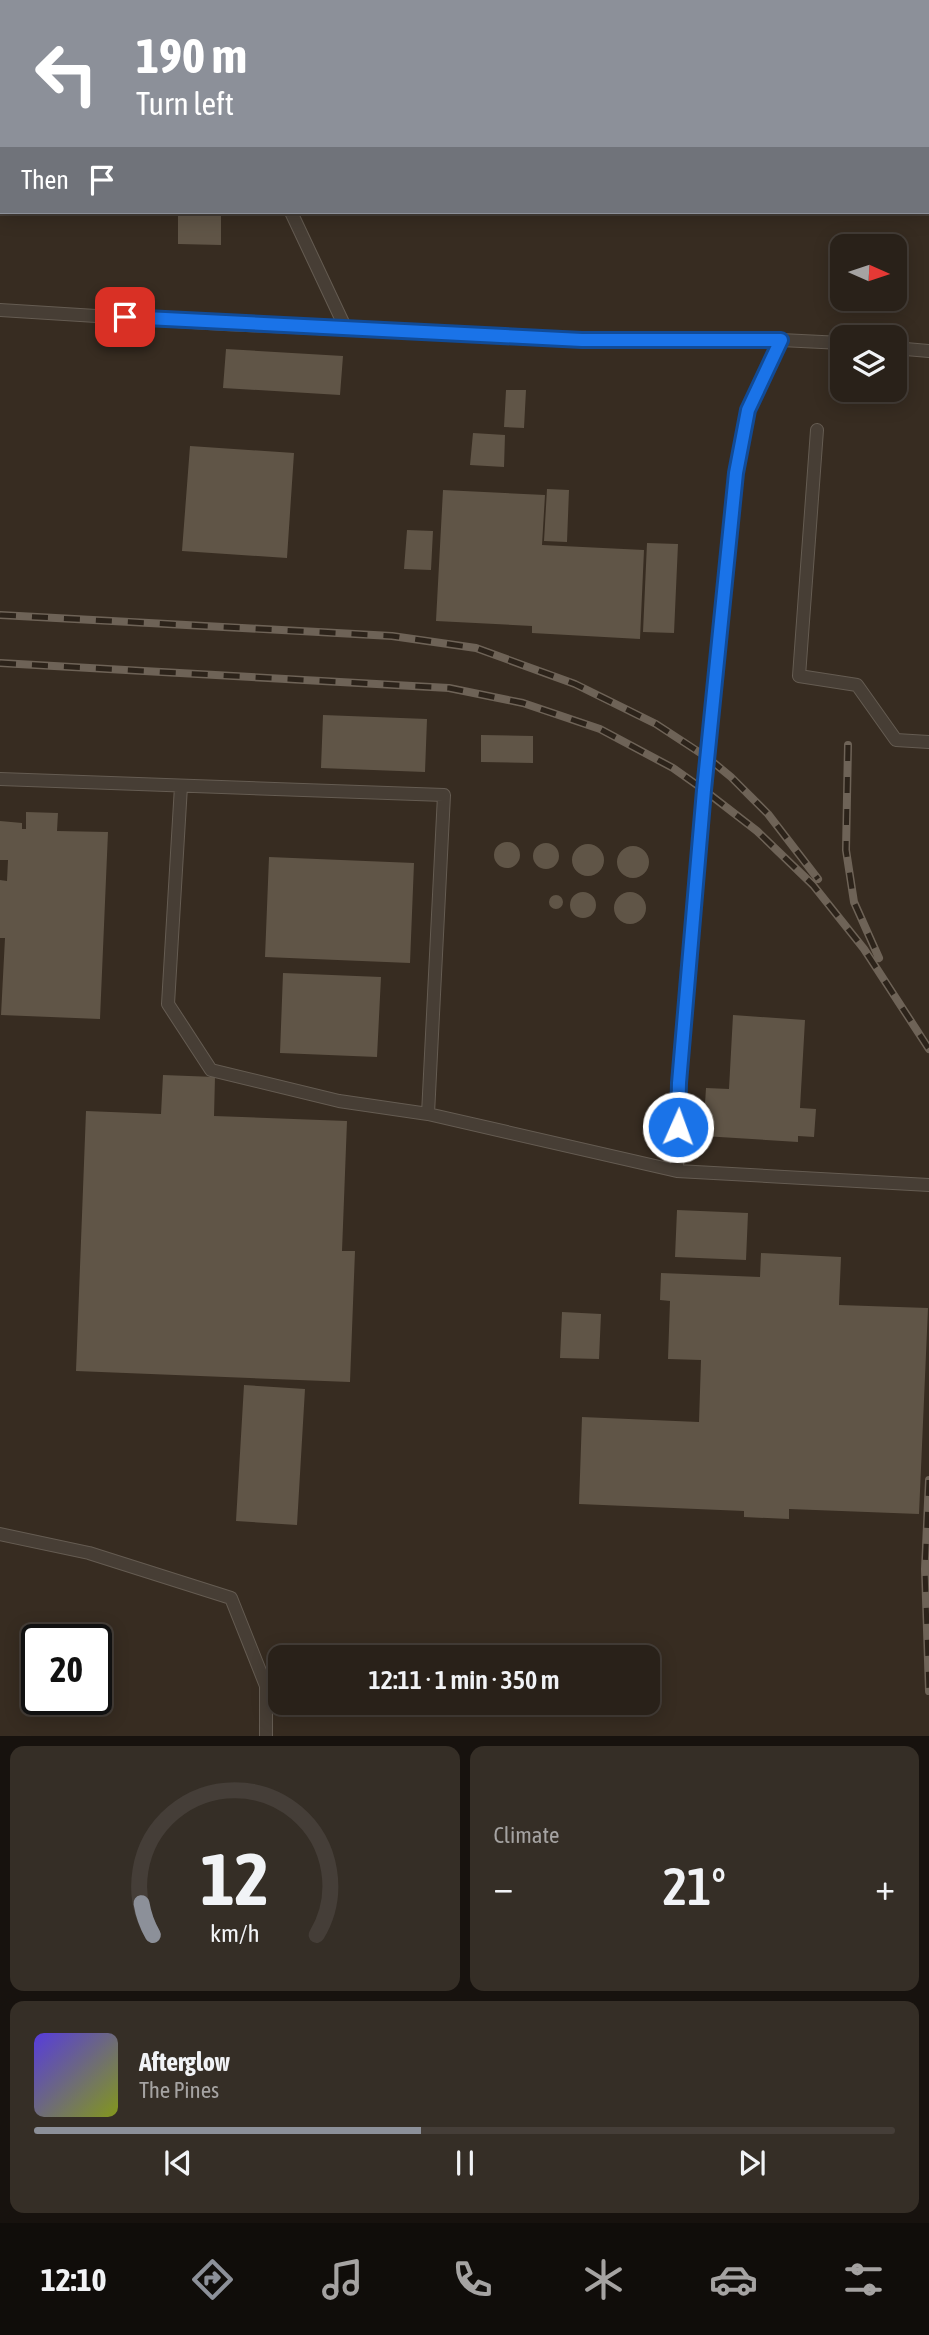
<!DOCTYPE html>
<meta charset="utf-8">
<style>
body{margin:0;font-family:"Asap Condensed",sans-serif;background:#352e26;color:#f1f3f6;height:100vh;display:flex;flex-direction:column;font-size:26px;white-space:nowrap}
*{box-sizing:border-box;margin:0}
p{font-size:23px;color:#a5a3a2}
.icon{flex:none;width:38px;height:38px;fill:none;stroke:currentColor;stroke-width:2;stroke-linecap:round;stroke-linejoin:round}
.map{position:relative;height:1736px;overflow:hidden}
.drawer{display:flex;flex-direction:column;gap:10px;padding:10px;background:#17120e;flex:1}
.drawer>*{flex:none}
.top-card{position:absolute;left:0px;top:0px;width:929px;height:214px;box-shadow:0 4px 18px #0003,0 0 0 2px #453e38;background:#8c9099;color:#fff;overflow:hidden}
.needle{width:46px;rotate:93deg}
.buttons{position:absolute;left:830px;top:234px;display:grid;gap:14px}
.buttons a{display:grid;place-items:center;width:77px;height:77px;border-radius:14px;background:#292119;box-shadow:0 4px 18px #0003,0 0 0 2px #453e38;font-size:35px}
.speed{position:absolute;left:21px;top:1624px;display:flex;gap:14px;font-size:35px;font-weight:700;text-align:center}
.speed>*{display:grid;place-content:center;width:91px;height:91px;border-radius:50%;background:#292119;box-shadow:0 4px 18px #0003,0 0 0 2px #453e38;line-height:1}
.speed .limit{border:4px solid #111;border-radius:10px;background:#fff;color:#111}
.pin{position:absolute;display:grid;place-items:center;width:60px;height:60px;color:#fff;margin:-30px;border-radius:14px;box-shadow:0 4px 10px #0006}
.me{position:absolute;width:77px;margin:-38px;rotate:2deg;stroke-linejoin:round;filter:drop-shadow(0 0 5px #0008)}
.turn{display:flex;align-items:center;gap:24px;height:147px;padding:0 21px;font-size:32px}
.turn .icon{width:91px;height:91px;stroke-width:2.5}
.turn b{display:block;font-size:49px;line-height:60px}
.then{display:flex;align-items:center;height:66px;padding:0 21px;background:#0003;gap:14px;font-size:26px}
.big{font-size:52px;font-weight:600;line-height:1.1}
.drawer .card{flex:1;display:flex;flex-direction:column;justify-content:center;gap:10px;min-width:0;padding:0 24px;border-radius:14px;background:#352e26}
.drawer .dial{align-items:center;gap:0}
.dial svg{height:182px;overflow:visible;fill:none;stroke:#453e38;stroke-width:7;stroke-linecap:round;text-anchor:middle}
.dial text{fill:#f1f3f6;stroke:none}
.song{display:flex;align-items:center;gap:21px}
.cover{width:84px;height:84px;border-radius:10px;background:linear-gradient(135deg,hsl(250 70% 55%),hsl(70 70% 35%))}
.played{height:7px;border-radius:4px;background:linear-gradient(90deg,#8c9099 45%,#453e38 45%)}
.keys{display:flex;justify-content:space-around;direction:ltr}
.heat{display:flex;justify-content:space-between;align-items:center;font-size:38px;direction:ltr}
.drawer .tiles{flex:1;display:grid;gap:10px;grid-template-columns:1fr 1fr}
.card:last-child{grid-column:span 2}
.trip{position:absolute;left:268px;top:1645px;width:392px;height:70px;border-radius:14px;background:#292119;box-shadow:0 4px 18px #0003,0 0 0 2px #453e38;font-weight:600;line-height:70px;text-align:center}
.menu{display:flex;height:112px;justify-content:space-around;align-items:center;background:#100d0a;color:#a5a3a2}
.menu .icon{width:49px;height:49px}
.menu .active{color:#8c9099}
.menu b{font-size:32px;color:#f1f3f6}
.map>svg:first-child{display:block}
.building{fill:#605547}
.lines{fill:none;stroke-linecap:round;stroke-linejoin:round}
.lane-casing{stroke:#655c52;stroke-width:14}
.lane{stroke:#473e35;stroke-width:12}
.rail-casing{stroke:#6e6357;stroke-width:8}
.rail{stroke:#2c231a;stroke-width:5;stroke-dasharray:16;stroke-linecap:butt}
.route-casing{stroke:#114b97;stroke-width:18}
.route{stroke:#1a73e8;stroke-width:12}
</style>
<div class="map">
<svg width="929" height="1737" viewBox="0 0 929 1737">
<rect width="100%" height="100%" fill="#372c21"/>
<path class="building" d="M178,212H221V245L178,244Z
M226,349L343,356L340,395L223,388Z
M506,390H526L524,428L504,427Z
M473,433L505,435L504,467L470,465Z
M190,446L294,453L287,558L182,551Z
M547,489L569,490L567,542L544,541Z
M443,490L545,495L542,545L644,550L640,639L532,633V626L436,621Z
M407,530L433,531L431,570L404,569Z
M647,543L678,544L674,633L643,632Z
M323,715L427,719L425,772L321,768Z
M481,735L533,736V763L481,762Z
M26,812L58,813L57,831L108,832L100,1019L1,1015L5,938H0V880L7,881L8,860H0V821L22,823V829H26Z
M494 855a13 13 0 1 1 26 0a13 13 0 1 1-26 0Z
M533 856a13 13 0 1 1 26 0a13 13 0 1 1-26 0Z
M572 860a16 16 0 1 1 32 0a16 16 0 1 1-32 0Z
M617 862a16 16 0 1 1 32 0a16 16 0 1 1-32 0Z
M269,857L414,863L410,963L265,957Z
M614 908a16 16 0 1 1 32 0a16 16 0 1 1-32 0Z
M570 905a13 13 0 1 1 26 0a13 13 0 1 1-26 0Z
M549 902a7 7 0 1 1 14 0a7 7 0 1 1-14 0Z
M283,973L381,977L377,1057L280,1053Z
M733,1015L805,1020L800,1108L816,1109L814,1137L798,1136V1142L703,1136L706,1088L729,1089Z
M163,1075L215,1077L214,1116L347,1121L342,1251H355L350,1382L76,1371L86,1111L161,1114Z
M677,1210L748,1213L746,1260L675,1257Z
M761,1253L841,1257L839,1305L928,1308L919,1514L789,1509V1519L744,1517V1511L579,1504L582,1417L699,1422L701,1360L668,1359L670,1301L660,1300L661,1273L760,1277Z
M562,1312L601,1314L599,1359L560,1358Z
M244,1385L305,1389L297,1525L236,1521Z"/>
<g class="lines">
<defs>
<path id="lane" d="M0,16L1,0
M0,203L2,204
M291,212L346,329
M0,310L224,324L582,340H781L842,343
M894,348L929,351
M817,430L799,676L857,685L896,740L929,742
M0,779L444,795L428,1114L339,1101L211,1070L168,1004L181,786
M428,1114L677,1171L929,1185
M677,1171L679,1082L704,790L736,473L748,410L781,340
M0,1534L89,1553L231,1598L266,1686V1737"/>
</defs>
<use href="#lane" class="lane-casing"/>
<use href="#lane" class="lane"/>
<defs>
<path id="rail" d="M0,615L392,636L476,648L575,684L656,724L708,758L731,777L768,814L818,879
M0,663L449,688L523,703L600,729L673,768L704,790L757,831L813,885L864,949L929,1049
M848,745L846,850L854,902L879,958
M929,1480L925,1569L929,1691"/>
</defs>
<use href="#rail" class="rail-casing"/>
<use href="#rail" class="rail"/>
</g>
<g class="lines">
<defs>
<path id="route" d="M125,317L582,340H781L748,410L736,473L704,790L679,1083L678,1127"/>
</defs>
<use href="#route" class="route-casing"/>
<use href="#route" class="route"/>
</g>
</svg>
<div class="buttons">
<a><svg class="needle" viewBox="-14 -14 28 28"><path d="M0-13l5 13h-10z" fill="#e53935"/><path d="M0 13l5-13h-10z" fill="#a5a3a2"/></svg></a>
<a><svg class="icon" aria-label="layers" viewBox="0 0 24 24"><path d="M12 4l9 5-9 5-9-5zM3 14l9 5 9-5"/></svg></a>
</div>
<div class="speed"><div class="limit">20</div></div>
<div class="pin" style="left:125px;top:317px;background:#d93025"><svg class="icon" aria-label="arrive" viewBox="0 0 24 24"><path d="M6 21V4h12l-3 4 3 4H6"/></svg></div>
<svg class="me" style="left:678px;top:1127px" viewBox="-20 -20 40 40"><circle r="17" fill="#1a73e8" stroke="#fff" stroke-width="3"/><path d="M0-11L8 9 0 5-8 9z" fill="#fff"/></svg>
<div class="trip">12:11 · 1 min · 350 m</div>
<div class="top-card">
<div class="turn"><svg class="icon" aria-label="left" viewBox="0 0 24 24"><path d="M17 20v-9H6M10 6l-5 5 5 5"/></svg><div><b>190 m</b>Turn left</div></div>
<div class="then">Then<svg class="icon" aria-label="arrive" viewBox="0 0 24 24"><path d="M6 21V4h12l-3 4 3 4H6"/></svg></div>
</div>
</div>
<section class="drawer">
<div class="tiles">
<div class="card dial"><svg viewBox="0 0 100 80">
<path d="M14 69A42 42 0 1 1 86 69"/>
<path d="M14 69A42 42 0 0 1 9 55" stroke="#8c9099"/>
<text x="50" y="56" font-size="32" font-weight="700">12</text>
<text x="50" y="72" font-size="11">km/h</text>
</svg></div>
<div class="card"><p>Climate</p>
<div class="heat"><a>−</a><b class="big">21°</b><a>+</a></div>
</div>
<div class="card">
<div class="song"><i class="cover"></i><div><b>Afterglow</b><p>The Pines</p></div></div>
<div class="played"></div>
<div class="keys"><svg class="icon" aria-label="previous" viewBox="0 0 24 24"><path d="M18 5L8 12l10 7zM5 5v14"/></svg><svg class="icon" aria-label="pause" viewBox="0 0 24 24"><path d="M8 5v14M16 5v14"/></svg><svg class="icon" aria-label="next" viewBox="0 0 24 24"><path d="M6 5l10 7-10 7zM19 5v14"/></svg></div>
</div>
</div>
</section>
<nav class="menu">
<b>12:10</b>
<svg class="icon active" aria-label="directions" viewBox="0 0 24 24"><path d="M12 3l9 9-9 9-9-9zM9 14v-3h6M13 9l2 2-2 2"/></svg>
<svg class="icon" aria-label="music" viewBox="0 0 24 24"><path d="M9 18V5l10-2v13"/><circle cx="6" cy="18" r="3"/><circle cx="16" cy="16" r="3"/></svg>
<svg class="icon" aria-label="phone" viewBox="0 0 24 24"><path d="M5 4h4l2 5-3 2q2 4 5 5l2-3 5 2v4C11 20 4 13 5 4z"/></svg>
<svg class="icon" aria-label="climate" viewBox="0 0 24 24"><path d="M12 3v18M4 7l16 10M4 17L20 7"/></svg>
<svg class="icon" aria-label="car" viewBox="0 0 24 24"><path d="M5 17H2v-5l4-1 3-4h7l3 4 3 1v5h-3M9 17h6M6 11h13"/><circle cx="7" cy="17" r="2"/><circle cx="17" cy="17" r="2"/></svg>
<svg class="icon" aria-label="filters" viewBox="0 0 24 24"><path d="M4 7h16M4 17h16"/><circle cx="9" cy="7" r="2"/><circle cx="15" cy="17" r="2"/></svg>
</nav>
